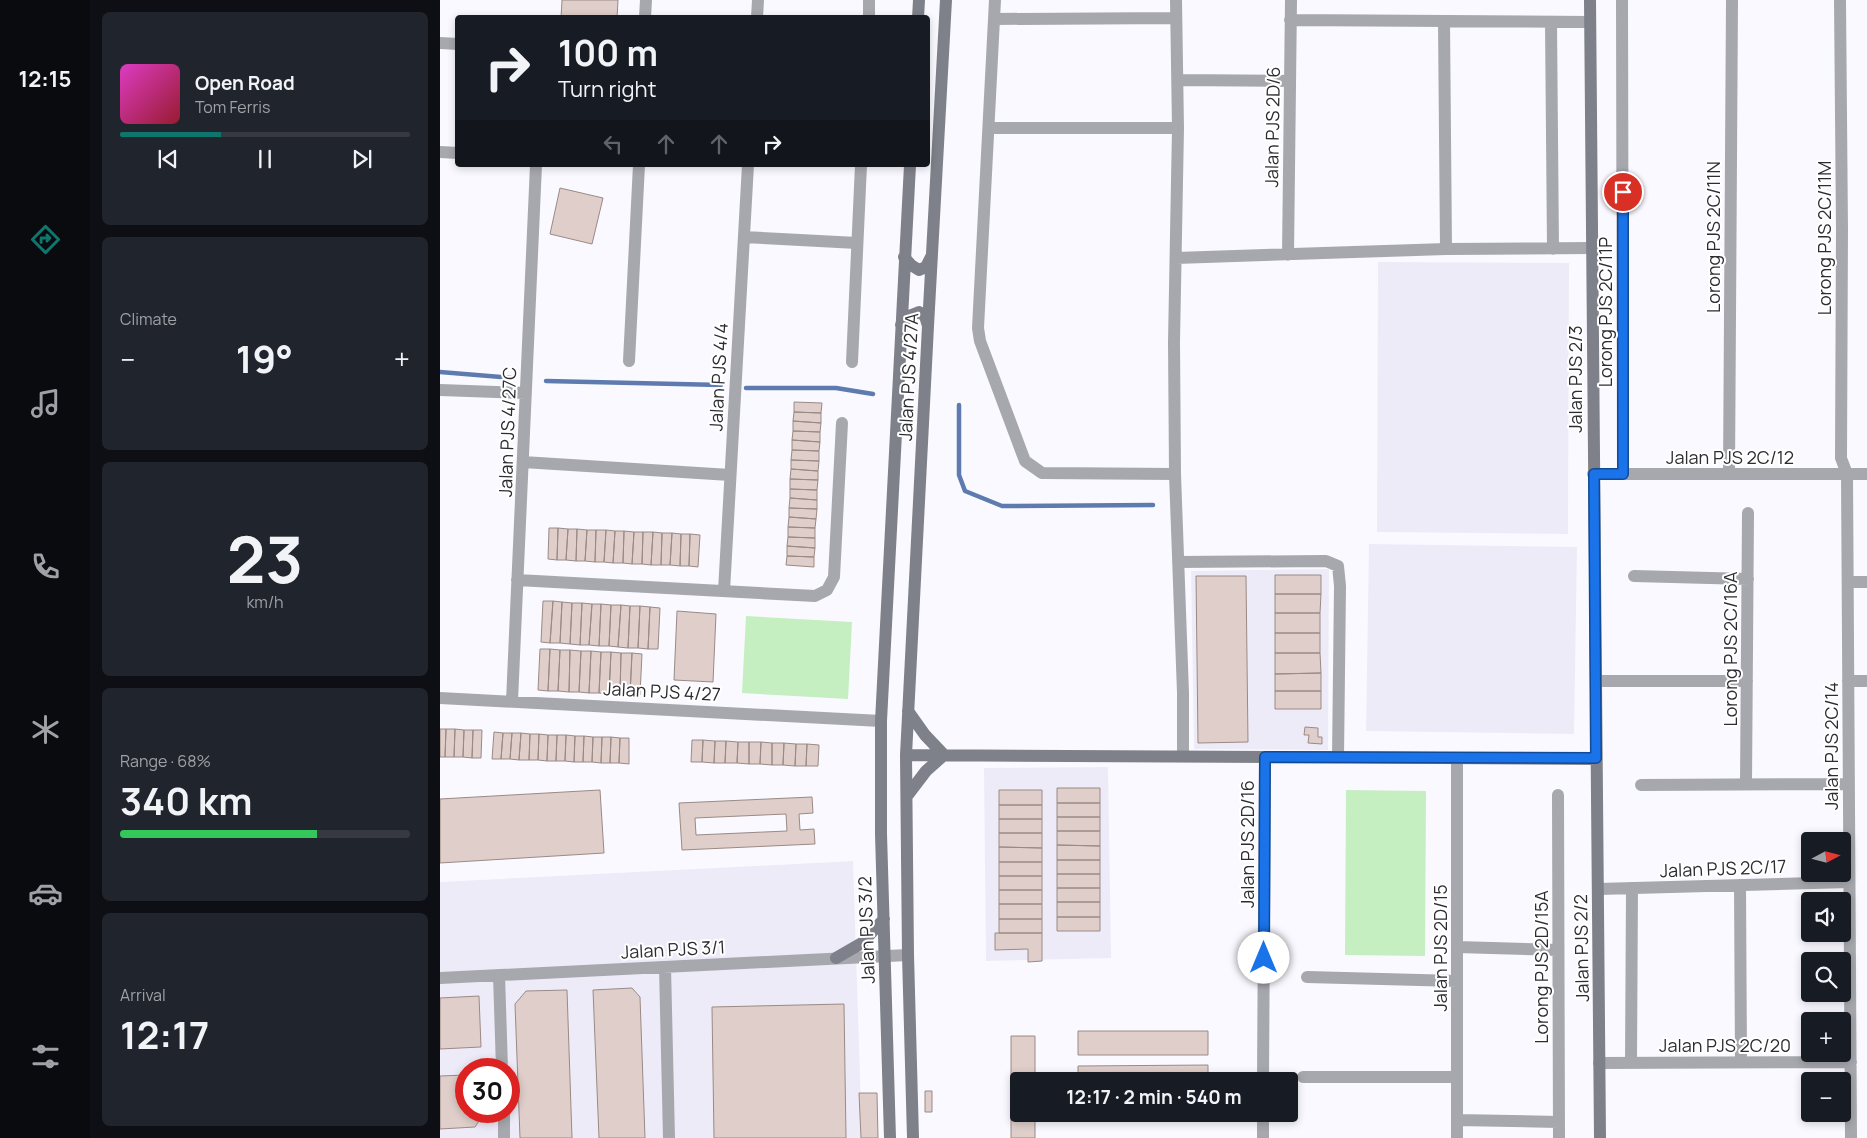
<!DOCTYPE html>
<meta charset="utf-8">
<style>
body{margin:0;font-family:Manrope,sans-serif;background:#20242c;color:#f1f3f6;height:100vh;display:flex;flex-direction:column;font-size:19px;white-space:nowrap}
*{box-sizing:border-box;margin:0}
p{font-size:16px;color:#9ea1a6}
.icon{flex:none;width:28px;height:28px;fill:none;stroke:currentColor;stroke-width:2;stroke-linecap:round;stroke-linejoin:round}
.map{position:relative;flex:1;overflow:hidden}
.side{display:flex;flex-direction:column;gap:12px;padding:12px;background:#0d0f14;width:350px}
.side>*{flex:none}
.top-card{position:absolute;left:15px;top:15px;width:475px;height:152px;border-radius:5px;box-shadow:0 2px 8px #0003;background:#171b24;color:#f1f3f6;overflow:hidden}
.needle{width:32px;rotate:83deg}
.fabs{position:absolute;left:1361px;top:832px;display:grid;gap:10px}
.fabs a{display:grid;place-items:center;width:50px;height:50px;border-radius:5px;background:#171b24;box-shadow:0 2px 8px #0003;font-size:25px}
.speed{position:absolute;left:15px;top:1058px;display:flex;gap:10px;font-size:25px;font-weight:700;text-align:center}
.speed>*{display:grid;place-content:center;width:65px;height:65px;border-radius:50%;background:#171b24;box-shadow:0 2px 8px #0003;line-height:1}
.speed .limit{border:8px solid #d22;background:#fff;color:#111}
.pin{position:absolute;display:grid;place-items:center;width:42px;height:42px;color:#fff;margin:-21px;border:2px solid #fff;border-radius:50%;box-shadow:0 1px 5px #0007}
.me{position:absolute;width:55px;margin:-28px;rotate:0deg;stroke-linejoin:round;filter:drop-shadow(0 0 4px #0008)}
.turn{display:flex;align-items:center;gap:18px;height:105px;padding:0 20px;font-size:22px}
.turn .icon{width:65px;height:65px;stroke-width:2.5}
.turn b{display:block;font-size:35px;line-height:42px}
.lanes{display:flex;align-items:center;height:48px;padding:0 20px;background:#0003;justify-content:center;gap:25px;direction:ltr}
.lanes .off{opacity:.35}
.big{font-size:38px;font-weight:700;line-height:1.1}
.side .tile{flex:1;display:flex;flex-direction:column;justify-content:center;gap:8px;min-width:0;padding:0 18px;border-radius:8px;background:#20242c}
.side .dial{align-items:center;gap:0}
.dial b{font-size:65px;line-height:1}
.song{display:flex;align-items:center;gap:15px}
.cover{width:60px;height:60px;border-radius:8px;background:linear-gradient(135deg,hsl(310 70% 55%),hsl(350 70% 35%))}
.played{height:5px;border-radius:2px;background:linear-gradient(90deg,#0f766e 35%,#363941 35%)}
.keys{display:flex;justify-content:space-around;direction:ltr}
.heat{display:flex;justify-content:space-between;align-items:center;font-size:28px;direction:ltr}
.charge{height:8px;border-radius:4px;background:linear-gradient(90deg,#34c759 68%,#363941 0)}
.trip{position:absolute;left:570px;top:1072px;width:288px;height:50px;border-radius:5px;background:#171b24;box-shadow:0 2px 8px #0003;font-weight:700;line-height:50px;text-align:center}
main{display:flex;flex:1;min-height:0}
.menu{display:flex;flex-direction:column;width:90px;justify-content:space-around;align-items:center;background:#090b0e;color:#9ea1a6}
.menu .icon{width:35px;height:35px}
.menu .on{color:#0f766e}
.menu b{font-size:22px;color:#f1f3f6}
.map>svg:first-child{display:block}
.built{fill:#eeebf8;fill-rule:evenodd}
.park{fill:#c5eec1}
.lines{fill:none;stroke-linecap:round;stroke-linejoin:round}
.stream{stroke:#5d7bae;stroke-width:4.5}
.building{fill:#dfcec9;stroke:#9a8a86;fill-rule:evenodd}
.street{stroke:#a6a8ae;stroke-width:12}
.secondary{stroke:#7e818a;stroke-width:12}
.route-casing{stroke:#114b97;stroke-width:12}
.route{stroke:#1a73e8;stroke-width:9}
.labels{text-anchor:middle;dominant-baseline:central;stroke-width:4;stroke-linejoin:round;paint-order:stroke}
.street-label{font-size:18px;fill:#2d2c31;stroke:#fff}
</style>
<main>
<nav class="menu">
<b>12:15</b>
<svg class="icon on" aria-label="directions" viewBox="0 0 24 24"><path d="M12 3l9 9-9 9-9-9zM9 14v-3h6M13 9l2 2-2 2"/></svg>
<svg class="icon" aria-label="music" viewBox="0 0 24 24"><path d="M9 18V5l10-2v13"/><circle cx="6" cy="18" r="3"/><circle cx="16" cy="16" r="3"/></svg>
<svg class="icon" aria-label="phone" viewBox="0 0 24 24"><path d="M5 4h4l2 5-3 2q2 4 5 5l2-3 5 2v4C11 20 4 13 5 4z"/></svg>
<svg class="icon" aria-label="climate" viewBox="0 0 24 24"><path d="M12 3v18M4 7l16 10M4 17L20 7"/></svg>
<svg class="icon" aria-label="car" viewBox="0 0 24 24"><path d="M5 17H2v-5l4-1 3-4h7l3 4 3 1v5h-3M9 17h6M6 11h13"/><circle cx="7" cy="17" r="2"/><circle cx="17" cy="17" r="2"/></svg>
<svg class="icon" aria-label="filters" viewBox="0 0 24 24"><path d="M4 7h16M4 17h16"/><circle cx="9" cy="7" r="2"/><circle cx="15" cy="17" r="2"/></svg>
</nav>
<section class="side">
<div class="tile">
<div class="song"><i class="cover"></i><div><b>Open Road</b><p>Tom Ferris</p></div></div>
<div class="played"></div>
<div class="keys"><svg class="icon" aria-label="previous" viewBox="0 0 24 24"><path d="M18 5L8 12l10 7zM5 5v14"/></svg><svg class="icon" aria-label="pause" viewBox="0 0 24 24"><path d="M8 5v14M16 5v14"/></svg><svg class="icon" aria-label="next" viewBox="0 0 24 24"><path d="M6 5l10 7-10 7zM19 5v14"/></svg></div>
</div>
<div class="tile"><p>Climate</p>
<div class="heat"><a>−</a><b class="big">19°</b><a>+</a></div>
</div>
<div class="tile dial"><b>23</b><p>km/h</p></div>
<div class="tile"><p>Range · 68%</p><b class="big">340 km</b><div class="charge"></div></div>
<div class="tile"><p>Arrival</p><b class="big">12:17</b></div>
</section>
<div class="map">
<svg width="1427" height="1138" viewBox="0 0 1427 1138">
<rect width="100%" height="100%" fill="#faf9ff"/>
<path class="built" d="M938,262L1129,263L1128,534L937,532Z
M929,544L1137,547L1134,734L926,731Z
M889,569L888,750L754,749L751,571Z
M668,767L671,958L546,961L544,768Z
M413,861L422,1138H0V882ZM26,1069H69V1111H26Z"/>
<path class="park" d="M306,616L412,622L408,699L302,693Z
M906,790L986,791L985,956L905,955Z"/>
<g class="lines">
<path class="stream" d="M0,372L72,378
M106,381L281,385
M306,388H396L433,394
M519,405V475L525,491L562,506L713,505"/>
</g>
<path class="building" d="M122,0H178L177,18H121Z
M120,188L163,198L152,244L110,234Z
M354,402L382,403L381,413L354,412Z
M354,412L381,413V423L353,421Z
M353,421L381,423L380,432L353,431Z
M353,431L380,432V442L352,440Z
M352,440L380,442L379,451L352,450Z
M352,450L379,451V461L351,460Z
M351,460L379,461L378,471L351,469Z
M351,469L378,471V480L350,479Z
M350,479L378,480L377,490L350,489Z
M350,489L377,490V500L350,498Z
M350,498L377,500V509L349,508Z
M349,508L377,509L376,519L349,517Z
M349,517L376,519L375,528L348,527Z
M348,527L375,528V538L348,537Z
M109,528H118L117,560L108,559Z
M118,528L128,529L126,560H117Z
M128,529H137L136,561L126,560Z
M137,529L147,530L145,561H136Z
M147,530H156L155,562L145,561Z
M156,530H166L164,562H155Z
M166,530L175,531L173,563L164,562Z
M175,531H184L183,563H173Z
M184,531L194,532L192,564L183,563Z
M194,532H203L202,564H192Z
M203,532H213L211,565L202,564Z
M213,532L222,533L221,565H211Z
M222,533H232L230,565H221Z
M232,533L241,534L240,566L230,565Z
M241,534H250L249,566H240Z
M250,534L260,535L258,567L249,566Z
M348,537L375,538V548L347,546Z
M347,546L375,548L374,557L347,556Z
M347,556L374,557V567L346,565Z
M835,575H881V594H835Z
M756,576H806L808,742L758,743Z
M835,594H881L880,613H835Z
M103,601H113L110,643L101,642Z
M113,601L122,602L120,643H110Z
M122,602L132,603L130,644L120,643Z
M132,603H142L140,645L130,644Z
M142,603L152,604L149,645H140Z
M152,604H161L159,646L149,645Z
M161,604L171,605L169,646H159Z
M171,605H181L178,647L169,646Z
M181,605L190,606L188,648L178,647Z
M190,606H200L198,648H188Z
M200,606L210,607L208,649L198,648Z
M210,607L220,608L218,649H208Z
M237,611L276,614L273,682L234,680Z
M835,613H880V633H835Z
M835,633H880V653H835Z
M100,649H110L108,691L98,690Z
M110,649L120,650L118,691H108Z
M120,650H130L129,692L118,691Z
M130,650L141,651L139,692H129Z
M141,651H151L149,693L139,692Z
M151,651L161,652L159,693H149Z
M161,652H171L169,694L159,693Z
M171,652L181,653L180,694H169Z
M181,653H192L190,695L180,694Z
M192,653L202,654L200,695H190Z
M835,653H880L881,673L835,674Z
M881,673V691H835V674Z
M835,691H881V709H835Z
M865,727L878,728V737H882V744L868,743L869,735H864Z
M0,729H6L5,757H0Z
M6,729H15L14,757H5Z
M15,729L24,730L23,757H14Z
M24,730H33L32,758L23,757Z
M33,730H42L41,758H32Z
M54,732L63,733L61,759H52Z
M63,733H72L70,759H61Z
M72,733H81L79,760L70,759Z
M81,733L90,734L89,760H79Z
M90,734H99L98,760H89Z
M99,734L108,735L107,761L98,760Z
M108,735H117L116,761H107Z
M117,735H126L125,761H116Z
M126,735L135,736L134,762L125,761Z
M135,736H144L143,762H134Z
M144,736L153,737L152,762H143Z
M153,737H162L161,763L152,762Z
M162,737H171L170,763H161Z
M171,737L180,738L179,763H170Z
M180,738H189V764L179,763Z
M252,740H263L262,762H251Z
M263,740L275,741L274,763L262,762Z
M275,741H286L285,763H274Z
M286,741L298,742L297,763H285Z
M298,742H309V764L297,763Z
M309,742H321L320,764H309Z
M321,742L332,743V765L320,764Z
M332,743H344L343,765H332Z
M344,743L356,744L355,766L343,765Z
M356,744H367L366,766H355Z
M367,744L379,745L378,766H366Z
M617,788H660V803H617Z
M160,790L164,853L0,863V799Z
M559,790H602V805H559Z
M372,797L373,813L359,814L360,830L374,829L375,844L242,850L239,803ZM346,814L347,831L256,835L255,818Z
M617,803H660V817H617Z
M559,805H602V819H559Z
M617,817H660V831H617Z
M559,819H602V833H559Z
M617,831H660V846L617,845Z
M559,833H602V848L559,847Z
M617,845L660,846V860H617Z
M559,847L602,848V862H559Z
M617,860H660V874H617Z
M559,862H602V876H559Z
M617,874H660V888H617Z
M559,876H602V890H559Z
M617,888H660V902H617Z
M559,890H602V904H559Z
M617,902H660V917H617Z
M559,904H602V919H559Z
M617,917H660V931H617Z
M559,919H602V933H559Z
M555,933H602V961L588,962V949L555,950Z
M192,988L200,997L205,1138H159L153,990Z
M127,990L132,1138H80L75,1004L86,991Z
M39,996L41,1047L0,1049V998Z
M404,1004L406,1138H274L272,1007Z
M638,1031H768V1055H638Z
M571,1036H595V1081H579V1114H595V1138H571Z
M768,1065V1081H638V1066Z
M26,1075V1111H43V1115L35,1127L0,1129V1076Z
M485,1091H492V1112H485Z
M419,1093H437L438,1138H421Z"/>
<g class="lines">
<path class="street" d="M555,0L538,328L540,341L585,461L602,473L735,474
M736,0L738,128L734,342L735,474L743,693V756
M1182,0L1183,474
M1400,0L1402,229L1401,458L1407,474L1411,1138
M205,18L206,0
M317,18L318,0
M429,18V0
M554,19L736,18
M850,20L1150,22
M1004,21L1006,249
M1111,22L1113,249
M0,43L18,44
M738,80L850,81
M549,128H738
M0,152L18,153
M304,237L417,243
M848,255L851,0
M736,258L1006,249L1152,248
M189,361L199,165
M412,362L421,165
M0,390L86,393
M83,462L290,475
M1153,474H1427
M1289,474L1292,0
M738,562L886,561L898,566L900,586L898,757
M1194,576L1308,579
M77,580L375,596L387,590L394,577L402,423
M1408,582H1427
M284,591L308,165
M1156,681H1307
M1408,681H1427
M0,698L441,721
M72,701L96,165
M1306,784L1308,513
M1201,785L1409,784
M1118,795L1119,1138
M1300,885L1301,1062
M1158,889L1409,882
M1017,947L1118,950
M225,967L229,1138
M59,975L62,1069
M867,977L1017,981
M0,978L468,955
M1159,1063L1411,1062
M1191,1063L1192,888
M863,1077H1017
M823,1081L825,757
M64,1111V1138
M1017,1120L1119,1122
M823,1138V1114
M1017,1138V758"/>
<path class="secondary" d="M1150,0L1160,1138
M478,18L479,0
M464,257L471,265L479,270L486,267L491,257
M461,325L469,316L479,312L485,316L488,326
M468,711L485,735L504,755
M466,755L1156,759
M467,796L486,771L504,755
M396,958L422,943L444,919
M450,1138L441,834V721L470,165
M473,1138L468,955L466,755L488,326L506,0"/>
</g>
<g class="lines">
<defs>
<path id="route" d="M824,958L825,757L1156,758L1154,474H1183V192"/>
</defs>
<use href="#route" class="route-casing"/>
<use href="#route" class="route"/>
</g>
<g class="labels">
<g class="street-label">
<text transform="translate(832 127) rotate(-89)">Jalan PJS 2D/6</text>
<text transform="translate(1273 237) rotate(-90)">Lorong PJS 2C/11N</text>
<text transform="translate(1384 238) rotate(-90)">Lorong PJS 2C/11M</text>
<text transform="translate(1165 312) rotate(-90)">Lorong PJS 2C/11P</text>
<text transform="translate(278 377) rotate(-87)">Jalan PJS 4/4</text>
<text transform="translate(468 377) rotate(-87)">Jalan PJS 4/27A</text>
<text transform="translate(1135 379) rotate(-90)">Jalan PJS 2/3</text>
<text transform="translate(67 432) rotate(-88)">Jalan PJS 4/27C</text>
<text x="1290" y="457">Jalan PJS 2C/12</text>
<text transform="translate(1290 649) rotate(-90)">Lorong PJS 2C/16A</text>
<text transform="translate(222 691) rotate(3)">Jalan PJS 4/27</text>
<text transform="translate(1391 746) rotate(-90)">Jalan PJS 2C/14</text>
<text transform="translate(807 844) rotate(-90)">Jalan PJS 2D/16</text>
<text transform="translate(1283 868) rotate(-2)">Jalan PJS 2C/17</text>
<text transform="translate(426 930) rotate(-92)">Jalan PJS 3/2</text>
<text transform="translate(1000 948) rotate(-90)">Jalan PJS 2D/15</text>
<text transform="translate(1141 948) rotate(-91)">Jalan PJS 2/2</text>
<text transform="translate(233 949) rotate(-3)">Jalan PJS 3/1</text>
<text transform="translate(1101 967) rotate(-90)">Lorong PJS 2D/15A</text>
<text x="1285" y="1045">Jalan PJS 2C/20</text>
</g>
</g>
</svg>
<div class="fabs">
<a><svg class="needle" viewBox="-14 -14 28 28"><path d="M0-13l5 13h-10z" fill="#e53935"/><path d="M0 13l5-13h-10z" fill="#9ea1a6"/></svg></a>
<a><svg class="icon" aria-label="sound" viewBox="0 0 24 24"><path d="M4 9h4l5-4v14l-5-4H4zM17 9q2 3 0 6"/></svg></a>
<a><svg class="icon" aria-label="search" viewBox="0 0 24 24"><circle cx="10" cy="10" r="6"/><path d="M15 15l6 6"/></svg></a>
<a>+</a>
<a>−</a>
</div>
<div class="speed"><div class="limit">30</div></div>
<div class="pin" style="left:1183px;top:192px;background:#d93025"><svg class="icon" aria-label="arrive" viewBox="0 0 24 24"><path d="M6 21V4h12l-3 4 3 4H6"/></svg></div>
<svg class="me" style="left:824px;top:958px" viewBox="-20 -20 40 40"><circle r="19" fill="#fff"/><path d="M0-13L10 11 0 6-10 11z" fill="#1a73e8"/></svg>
<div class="trip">12:17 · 2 min · 540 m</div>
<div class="top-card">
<div class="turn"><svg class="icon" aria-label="right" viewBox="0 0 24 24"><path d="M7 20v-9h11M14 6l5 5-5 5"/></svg><div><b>100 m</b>Turn right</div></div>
<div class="lanes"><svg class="icon off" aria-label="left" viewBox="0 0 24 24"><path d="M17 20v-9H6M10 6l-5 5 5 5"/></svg><svg class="icon off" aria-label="ahead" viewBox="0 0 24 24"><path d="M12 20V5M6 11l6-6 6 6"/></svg><svg class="icon off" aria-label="ahead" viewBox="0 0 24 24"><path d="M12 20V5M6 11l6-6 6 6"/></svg><svg class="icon" aria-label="right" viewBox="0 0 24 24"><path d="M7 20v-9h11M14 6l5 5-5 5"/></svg></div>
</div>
</div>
</main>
